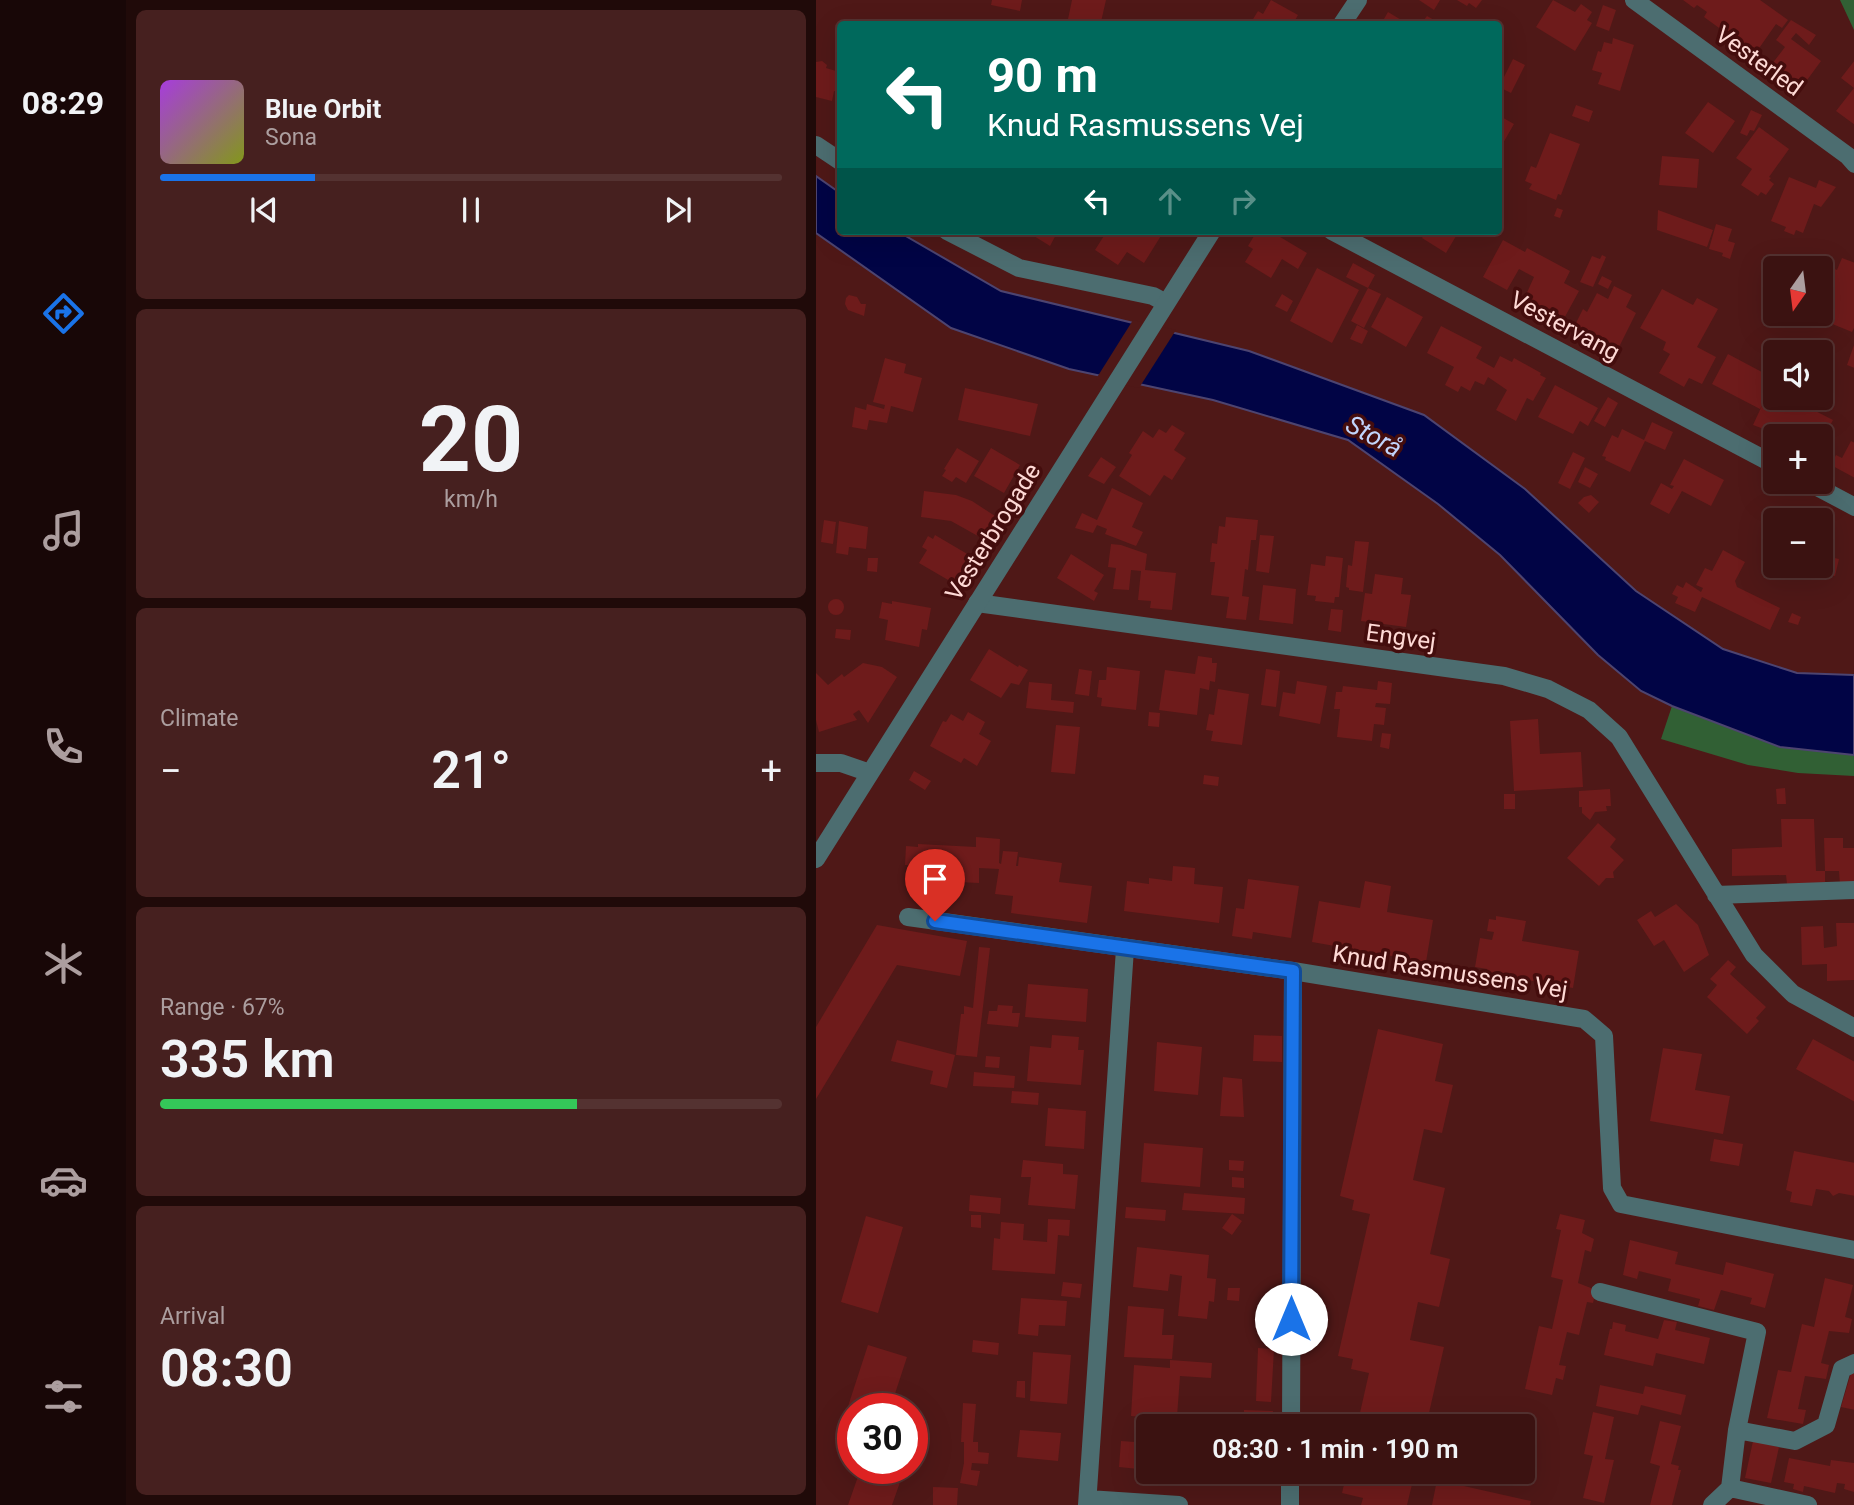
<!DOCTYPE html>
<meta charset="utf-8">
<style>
body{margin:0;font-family:Roboto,sans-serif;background:#46201f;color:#f1f3f6;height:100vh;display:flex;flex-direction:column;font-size:26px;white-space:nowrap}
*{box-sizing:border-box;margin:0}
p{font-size:23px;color:#ac9e9f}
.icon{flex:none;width:38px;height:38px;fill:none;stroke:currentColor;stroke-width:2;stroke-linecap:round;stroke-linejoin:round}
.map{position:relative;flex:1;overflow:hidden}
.sheet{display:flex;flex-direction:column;gap:10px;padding:10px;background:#200a09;width:690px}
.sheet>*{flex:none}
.hud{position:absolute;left:21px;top:21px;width:665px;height:214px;border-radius:7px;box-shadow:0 7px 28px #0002,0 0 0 2px #543231;background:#00695c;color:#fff;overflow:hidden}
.needle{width:46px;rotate:194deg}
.controls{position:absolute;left:947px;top:256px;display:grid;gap:14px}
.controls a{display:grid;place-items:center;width:70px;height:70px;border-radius:7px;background:#3b1211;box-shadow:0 7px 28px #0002,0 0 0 2px #543231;font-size:35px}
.speed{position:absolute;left:21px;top:1393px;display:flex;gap:14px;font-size:35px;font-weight:700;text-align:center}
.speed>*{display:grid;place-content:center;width:91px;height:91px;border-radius:50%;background:#3b1211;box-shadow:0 7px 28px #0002,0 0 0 2px #543231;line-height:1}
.speed .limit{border:10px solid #d22;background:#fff;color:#111}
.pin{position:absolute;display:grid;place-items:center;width:60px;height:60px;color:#fff;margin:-72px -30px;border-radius:50% 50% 50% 0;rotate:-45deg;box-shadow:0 0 7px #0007}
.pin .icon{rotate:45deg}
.me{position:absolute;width:77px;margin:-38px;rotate:0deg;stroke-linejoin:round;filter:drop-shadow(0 0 5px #0008)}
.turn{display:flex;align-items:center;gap:24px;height:147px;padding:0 35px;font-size:32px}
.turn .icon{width:91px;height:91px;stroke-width:2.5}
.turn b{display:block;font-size:49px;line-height:60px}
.lanes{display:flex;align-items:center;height:66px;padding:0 35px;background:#0003;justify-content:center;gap:35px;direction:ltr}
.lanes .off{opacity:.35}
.big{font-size:52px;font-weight:600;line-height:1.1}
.sheet .widget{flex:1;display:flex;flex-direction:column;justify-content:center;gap:10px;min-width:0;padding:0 24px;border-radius:10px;background:#46201f}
.sheet .dial{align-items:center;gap:0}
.dial b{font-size:91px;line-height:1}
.song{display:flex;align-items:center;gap:21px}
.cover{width:84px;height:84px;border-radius:10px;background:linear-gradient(135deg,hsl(280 70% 55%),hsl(70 70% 35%))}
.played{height:7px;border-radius:4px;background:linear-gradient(90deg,#1a73e8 25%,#543231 25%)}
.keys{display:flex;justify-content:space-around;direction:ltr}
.heat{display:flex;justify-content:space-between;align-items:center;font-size:38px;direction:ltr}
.charge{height:10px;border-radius:5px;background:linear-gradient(90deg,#34c759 67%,#543231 0)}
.trip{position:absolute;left:320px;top:1414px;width:399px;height:70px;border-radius:7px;background:#3b1211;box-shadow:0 7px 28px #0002,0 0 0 2px #543231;font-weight:600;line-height:70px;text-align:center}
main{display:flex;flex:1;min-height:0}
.dock{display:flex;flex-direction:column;width:126px;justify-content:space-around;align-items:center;background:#180707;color:#ac9e9f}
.dock .icon{width:49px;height:49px}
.dock .current{color:#1a73e8}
.dock b{font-size:32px;color:#f1f3f6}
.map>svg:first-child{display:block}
.green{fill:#316034}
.water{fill:#010445;stroke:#4d4470;stroke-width:2}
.pier{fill:#4f1817}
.building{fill:#6e1b1b}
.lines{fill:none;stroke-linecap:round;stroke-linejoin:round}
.minor{stroke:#4c6d70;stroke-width:18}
.tertiary{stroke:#4c6d70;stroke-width:18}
.route-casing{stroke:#114b97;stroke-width:18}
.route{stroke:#1a73e8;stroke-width:12}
.labels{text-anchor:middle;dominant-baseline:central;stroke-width:7;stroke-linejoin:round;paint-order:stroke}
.street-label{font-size:24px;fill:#fed9d5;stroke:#440d0d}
.water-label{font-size:26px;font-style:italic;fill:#c1d4fc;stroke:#440d0d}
</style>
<main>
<nav class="dock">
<b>08:29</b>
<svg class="icon current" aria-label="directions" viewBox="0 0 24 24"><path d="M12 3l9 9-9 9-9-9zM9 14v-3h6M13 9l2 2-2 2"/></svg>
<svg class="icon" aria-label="music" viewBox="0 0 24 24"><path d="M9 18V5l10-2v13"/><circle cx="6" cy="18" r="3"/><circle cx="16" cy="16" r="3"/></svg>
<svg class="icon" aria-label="phone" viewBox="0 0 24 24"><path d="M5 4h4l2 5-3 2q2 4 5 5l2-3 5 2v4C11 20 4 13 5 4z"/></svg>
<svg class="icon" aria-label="climate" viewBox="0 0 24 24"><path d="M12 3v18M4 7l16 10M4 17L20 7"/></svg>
<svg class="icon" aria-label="car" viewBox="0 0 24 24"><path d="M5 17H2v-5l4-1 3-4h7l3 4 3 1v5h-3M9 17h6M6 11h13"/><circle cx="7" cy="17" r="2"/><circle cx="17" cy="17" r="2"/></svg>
<svg class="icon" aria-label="filters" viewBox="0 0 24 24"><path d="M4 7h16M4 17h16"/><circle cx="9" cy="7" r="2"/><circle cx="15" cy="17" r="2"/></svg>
</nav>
<section class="sheet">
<div class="widget">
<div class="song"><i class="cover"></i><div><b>Blue Orbit</b><p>Sona</p></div></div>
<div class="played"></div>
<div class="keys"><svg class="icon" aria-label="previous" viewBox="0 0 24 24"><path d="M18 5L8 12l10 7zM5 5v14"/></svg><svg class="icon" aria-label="pause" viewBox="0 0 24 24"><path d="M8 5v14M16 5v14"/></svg><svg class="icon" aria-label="next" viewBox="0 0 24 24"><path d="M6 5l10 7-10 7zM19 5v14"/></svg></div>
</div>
<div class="widget dial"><b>20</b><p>km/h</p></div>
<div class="widget"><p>Climate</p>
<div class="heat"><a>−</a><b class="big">21°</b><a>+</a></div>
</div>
<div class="widget"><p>Range · 67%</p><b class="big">335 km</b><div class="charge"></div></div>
<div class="widget"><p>Arrival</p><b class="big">08:30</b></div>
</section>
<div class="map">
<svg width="1039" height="1505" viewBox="0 0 1039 1505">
<rect width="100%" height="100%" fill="#4f1817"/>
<path class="green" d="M1024,0H1038V30Z
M856,706L964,747L1038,755V776L982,773L932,765L845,739Z"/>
<path class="water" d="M0,176L24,193V231H81L185,291L433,351L608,415L709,489L820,591L907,649L981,673L1038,675V755L964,747L856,706L825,691L782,655L684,555L622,504L532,440L397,400L253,369L135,328L0,233Z"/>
<path class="pier" d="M317,320L360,330L323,388L280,379Z"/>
<path class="building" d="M176,0H206L204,11L175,5Z
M256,0H290L285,22L293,24H251Z
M455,0L482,15L477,24H434L442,11L447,14Z
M603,0H624L618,10Z
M641,0H666L660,8L653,3L651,6Z
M737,0L759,12L765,4L776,12L771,20L776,23L759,51L720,27Z
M867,0H944L972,20L966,28L960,24L939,54L888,17L891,12L881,5L878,8Z
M787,5L800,10L793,31L780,26Z
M572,12L592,24H565Z
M611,16L625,24H605Z
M975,20L1000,35L993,45L980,33L975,39L1005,61L986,87L956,64L969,47L960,40Z
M797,38L818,45L804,91L782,84L786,73L776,70L782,51L785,52L788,42L796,44Z
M697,59L709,65L695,93L683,87Z
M1039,60V125L1020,111L1038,88L1025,78Z
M6,61L11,65L10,68L20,71L22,64L24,65V92L18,91L16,101L0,97V62Z
M892,102L919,121L897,153L869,133Z
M760,105L777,111L773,122L756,116Z
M935,110L946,115L938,131L934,130L931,136L924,133Z
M682,115L698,124L682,152Z
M943,127L973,149L953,177L955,178L953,180L958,184L950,195L945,192L942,196L925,185L936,169L920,158Z
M734,133L764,144L745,195L742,194L740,200L713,189L716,184L709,181L715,166L720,168Z
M846,156L883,159L881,188L843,185Z
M973,177L1000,188L1003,180L1020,187L1005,207L998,204L987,233L980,230L978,235L968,231L970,227L955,221Z
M741,208L747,210L744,218L738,216Z
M842,210L897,230L891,247L841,230Z
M900,224L916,229L912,241L919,243L914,259L906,256L907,253L893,249Z
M210,231H242L234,246Z
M291,231H348L328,263L311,252L302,265L279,250Z
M441,231H454L491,253L482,269L466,259L455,278L429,262L437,249L432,246Z
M610,231H643L630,253L606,238Z
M687,240L709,252L711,248L754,271L748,283L763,291L745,324L718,310L720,305L709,297L718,277L703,269L691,290L667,277Z
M786,255L790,257L777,287L764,282L776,256L784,259Z
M1026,258L1039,263V326L1036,332L1009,321L1018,302L1004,296V268H1002L1004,263L1021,270Z
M537,263L559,275L552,288L565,294L548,328L535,321L552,288L530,277Z
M501,268L543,290L516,343L474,321Z
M786,276L796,281L792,289L782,284Z
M798,286L816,295L810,307L820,313L803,347L758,327L767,309L771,312L781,293L792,299Z
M846,289L877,305L881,298L902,309L881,347L900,357L886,384L873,378L868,387L843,373L854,354L847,350L850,342L824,328Z
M466,294L477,301L471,312L459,306Z
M33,295L41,297L45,304H50L48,316L32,310L29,304L30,298Z
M571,297L607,317L590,347L555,327Z
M541,325L552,331L546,344L534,339Z
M625,326L666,347L660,358L678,368L684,356L696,362L698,358L725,373L724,375L730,378L717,401L711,398L700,421L680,410L691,390L672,377L668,385L659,381L654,391L645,386L642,392L629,385L638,367L611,353Z
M1038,345H1039V368L1031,365Z
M912,354L959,379L956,385L959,386V397H966L960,408L967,412L974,398L1017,420L1007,439L1010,441L1004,452V436L959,437L955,435L956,432L937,425L949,399L944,409L896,384Z
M69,358L90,364L88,373L106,378L97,412L75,406L71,423L53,420L51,430L36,427L39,407L50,410L51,404L68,409L69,405L57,402Z
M739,385L782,408L772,426L764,421L757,434L722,417Z
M149,388L222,404L214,436L142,420Z
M792,397L802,403L789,427L778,421Z
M836,422L857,432L849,450L829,441L814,472L789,460L790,457L786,456L796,435L802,438L806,429L828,440Z
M356,425L369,433L358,450L370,458L356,480L348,475L334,496L303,476L316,455L313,453L327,431L337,438L343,429L350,433Z
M1035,441L1039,443V478L1015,465L1020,455L1026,458Z
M141,448L163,461L150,483L140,477L136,482L126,476L130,470L128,469Z
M175,448L204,465L188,493L158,476Z
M757,452L769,458L754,489L742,483Z
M285,457L300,467L288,484L272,476Z
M868,459L908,480L895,506L866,491L853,514L834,504L845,483L856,489L858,486L854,485Z
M769,467L782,474L774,488L762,482Z
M296,488L327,503L316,527L327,532L320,546L289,534L291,529L281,525L277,533L259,528L266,513L281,520Z
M108,491L140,495L156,501L182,518L169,540L135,521L105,517Z
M775,495L783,502L773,513L762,503L768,497Z
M410,517L442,520L440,540H435L432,570L429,569L426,596L433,597L430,620L410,618L413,597L395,595L399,562H394L396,543L401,544L403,526L409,527Z
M8,520L20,522L17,544L5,542Z
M23,521L52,527L50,549L33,547L32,555L20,553Z
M119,535L153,555L146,566L149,568L139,584L103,563L111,550L106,547L112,536L117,539Z
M444,535L458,536L453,573L440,571Z
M539,541L553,542L547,592L533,590V588L530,587L532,565L536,566Z
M295,544L305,545L331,554L329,570L360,573L356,610L334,608L335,601L322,600L325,571L315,570L313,590L297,589L300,568L292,567Z
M907,550L929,562L919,581L921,587L964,608L954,630L886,597L879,612L859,603L862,597L856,594L861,585L867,588L870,582L885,592L887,588L880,585L889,568L896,571Z
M255,554L288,575L278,591L282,593L278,601L241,578Z
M1004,555L1023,559L1019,576L998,571L999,565H1004Z
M510,556L527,558L523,597H519L518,603L499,601L500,596L491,595L495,564L509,566Z
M52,558H62L61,572L51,571Z
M559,574L587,578L585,594L595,595L590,627L545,621L549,593L556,594Z
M447,585L480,589L477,624L443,620Z
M12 607a8 8 0 1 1 16 0a8 8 0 1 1-16 0Z
M76,601L115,608L111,630L106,629L103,647L69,640L72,620L63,618L66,602L76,604Z
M515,609L527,610L525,632L512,630Z
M976,613L985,617L982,625L972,622Z
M20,629L35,630L34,640L19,638Z
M173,649L202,667L203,665L212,670L203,685L195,683L185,698L154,680Z
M382,656L396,658V663H401L399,682L394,681L393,690L384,688L381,715L343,710L349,670L379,674Z
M47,663L66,667L81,677L52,723L43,710L37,714L41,720L3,732L0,720V673L12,685L26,674L28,677Z
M291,667L324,671L320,710L285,706L286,698L281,697L283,680H290Z
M263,669L276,671L273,696L259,694Z
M450,669L464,671L460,707L445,705Z
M481,681L511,686L504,724L463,716L467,692L479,694Z
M562,681L576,683L574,704L560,703L559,707L570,708L568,725L558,724L556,741L521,737L524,709H518L520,692H526L527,686L561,690Z
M213,682L236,684L235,700L258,702L257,713L210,708Z
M402,689L433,694L426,745L395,741L397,731L390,730L393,714L398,715Z
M152,712L169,722L163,734L175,741L161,766L148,758L145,763L114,746L127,721L130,722L135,714L147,721Z
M333,712L344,713L343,727L332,726Z
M722,719L724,754L765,752L767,787L698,791L694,721Z
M240,725L264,727L259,774L235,772Z
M566,733L575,734L573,749L564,747Z
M98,771L115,781L109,790L93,780Z
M388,775L403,777L402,786L387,784Z
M969,788L970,804H961L960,789Z
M794,789L795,806H790L791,811L779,812L774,820L766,813V807H763V791Z
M688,794H699V809H688Z
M965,819H998L1000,871H1009V883L971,884L970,875L916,876V849L966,847Z
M782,823L800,839L794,847L808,860L797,872L798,878H790L783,886L751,858Z
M160,837L184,839L183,863L185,864L187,851L202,852L200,866H202L203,857L246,863L243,882L276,886L271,923L195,913L197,896L179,894L183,869L163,868V883L101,880L102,866L89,865L90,846L102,847V844L160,847Z
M1008,838H1027V848H1039V885H1024L1023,871H1009Z
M357,866L379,868L378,884L407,887L403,923L308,911L311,881L333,884V878L356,881Z
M432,879L483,886L475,938L437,932L436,939L416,936L420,908L428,909Z
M549,881L575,886L571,912L617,920L610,962L496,942L503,901L544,908Z
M860,904L882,925L893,955L868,972L848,940L838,946L821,920L835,911L839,917Z
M680,916L710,921L706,941L763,951L757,988L671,973V969L659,967L664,938L676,940L678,932L671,931L673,919L680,920Z
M1020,923H1039V980L1011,981V964L986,965L985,927L1007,926L1008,948L1021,946Z
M61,925L151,941L144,976L81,965L0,1099V1027Z
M163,947L174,948L161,1057L140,1055L145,1014H148V1006L157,1008Z
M912,960L920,967L914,974L950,1007L940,1018L943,1021L931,1034L891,997L901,985L894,979Z
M212,984L272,989L270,1022L209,1017Z
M182,1005L197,1006L196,1013H204L202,1027L171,1024L173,1011H181Z
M562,1029L627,1044L619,1081L637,1085L626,1133L608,1129L597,1180L629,1188L614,1254L634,1259L623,1307L602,1302L594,1340L628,1347L613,1413L632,1417L630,1426H541L553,1373L535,1369L537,1359L522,1356L554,1214L536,1210L538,1200L524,1196Z
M236,1035L263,1037L262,1050H268L265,1085L211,1081L214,1046L235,1048Z
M438,1035L466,1036V1062L437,1061Z
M997,1039L1039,1062V1102L980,1069Z
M81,1040L139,1055L131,1088L114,1084L117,1071L75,1061Z
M341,1042L386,1047L382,1095L338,1091Z
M847,1048L886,1054L879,1090L914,1096L907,1134L834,1121Z
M170,1056L184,1057L183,1068L169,1067Z
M158,1072L199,1076L198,1088L157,1086Z
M407,1077L426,1079L428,1117L404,1116Z
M196,1091L223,1093L222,1105L195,1103Z
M232,1108L270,1111L268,1149L229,1146Z
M898,1139L927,1144L923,1166L894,1161Z
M328,1143L387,1148L384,1187L325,1182Z
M978,1151L1039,1163V1196L1023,1193L1017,1196L1013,1191L1000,1189L996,1206L974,1202L976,1192L970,1190Z
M207,1160L247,1164V1174L262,1175L259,1209L212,1205L215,1177H205Z
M413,1160L428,1161L427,1171L413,1170Z
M416,1177L428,1178V1188L416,1187Z
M368,1193L429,1198L428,1214L366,1210Z
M154,1195L185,1198L184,1214L153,1211Z
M310,1207L350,1210L349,1221L309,1218Z
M416,1214L426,1221L416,1235L406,1228Z
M744,1214L769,1220L766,1233L778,1239L775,1252L769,1250L762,1283L780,1290L777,1303L771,1302L763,1335L751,1332L743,1365L750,1366L747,1380L740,1378L736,1395L709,1389L723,1326L736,1329L747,1280L735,1277L745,1230L740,1229Z
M155,1215H165V1228L155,1227Z
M50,1216L87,1227L62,1313L25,1302Z
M232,1219L254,1220L253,1236L242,1235L239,1274L176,1270L178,1238L184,1239L185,1222L208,1224L207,1240L231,1242Z
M814,1240L862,1252L859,1264L907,1275L910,1262L958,1274L949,1308L934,1304L936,1298L905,1290L898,1310L882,1306L884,1299L852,1291L855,1279L823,1271L821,1279L807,1275Z
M321,1247L393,1255L391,1278L400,1279L398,1302L393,1301L391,1319L362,1316L366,1276L354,1274L352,1291L317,1287Z
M1009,1278L1037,1285L1029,1317L1036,1319L1033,1333L1013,1331L1005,1363L1013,1365L1010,1379L989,1376L982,1409L990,1410L987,1424L951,1418L962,1370L975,1372L986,1324L998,1327Z
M247,1282L266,1284L264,1298L245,1296Z
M412,1288H424L423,1301L411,1300Z
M205,1298L251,1301L249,1326L223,1325L222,1336L202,1334Z
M312,1306L348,1309L346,1335H358L356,1359L308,1357Z
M848,1320L861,1322L859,1330L894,1338L888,1364L840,1353L837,1366L788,1355L794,1329H796L797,1322L810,1325L809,1331L842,1339Z
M157,1340L183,1343L182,1355L156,1352Z
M52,1345L91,1357L74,1409H37V1442L22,1437Z
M442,1348L458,1349L455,1402L440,1401Z
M217,1352L255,1355L251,1404L214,1401Z
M354,1360L396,1363L395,1378L364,1376L361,1417L352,1416V1419L315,1416L318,1365L354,1368Z
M1035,1373L1039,1374V1410L1025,1407Z
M201,1381H209V1398L200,1397Z
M784,1385L827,1394L829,1386L870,1395L865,1415L825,1405L822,1415L780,1406Z
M147,1403L160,1404L157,1442H162V1452L173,1453L172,1464L156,1463L155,1470L164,1471L161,1486L144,1483L148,1463V1442H145Z
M428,1410L457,1411L456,1426H428Z
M777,1412L798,1417L789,1459L798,1460L788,1503L767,1498L777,1456L768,1454Z
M844,1421L865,1426L855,1464L863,1466L862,1470H865L856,1505H834L844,1466L834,1463Z
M204,1430L245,1433L242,1461L201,1457Z
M305,1441L332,1443V1470L303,1467Z
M937,1441L963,1447L955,1483L929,1478Z
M973,1458L1014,1466L1015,1460L1039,1463L1038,1492L1028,1489L1029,1484L1021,1483L1019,1493L988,1486L987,1492L977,1489L978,1484L968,1482Z
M45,1468H89L76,1505H32Z
M531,1472H599L591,1505H545L547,1498L526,1493Z
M621,1480L715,1501L714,1505H616Z
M117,1487L142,1488L141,1505H117Z"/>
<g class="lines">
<path class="minor" d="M818,0L1032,156L1039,164
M0,145L24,161
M131,231L203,268L337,296L350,303
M516,231L959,465
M990,481L1039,507
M161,603L688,676L732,689L773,710L803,737L938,955L977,994L1039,1028
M900,895L1039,890
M92,917L477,971L768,1019L788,1036L796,1188L805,1204L1039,1250
M784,1292L941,1332L921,1430L914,1488L896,1505
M475,1426L477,971
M921,1430L979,1441L1010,1425L1026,1369L1039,1363
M914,1488L992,1505
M272,1499L363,1505
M271,1505L309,949
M474,1505V1472"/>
<path class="tertiary" d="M526,24L542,0
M0,763H25L54,773
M0,859L396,231"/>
</g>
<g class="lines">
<defs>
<path id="route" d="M119,921L477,971L475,1319"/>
</defs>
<use href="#route" class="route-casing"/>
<use href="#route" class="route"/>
</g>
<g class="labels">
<g class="street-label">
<text transform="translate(943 61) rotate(36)">Vesterled</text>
<text transform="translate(749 326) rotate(28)">Vestervang</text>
<text transform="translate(177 532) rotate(-58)">Vesterbrogade</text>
<text transform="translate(585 637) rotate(8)">Engvej</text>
<text transform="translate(634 972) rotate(9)">Knud Rasmussens Vej</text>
</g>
<g class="water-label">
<text transform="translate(558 436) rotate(28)">Storå</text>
</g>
</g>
</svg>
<div class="controls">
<a><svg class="needle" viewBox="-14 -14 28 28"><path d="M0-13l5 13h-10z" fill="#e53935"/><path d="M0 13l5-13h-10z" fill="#ac9e9f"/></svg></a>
<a><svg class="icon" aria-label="sound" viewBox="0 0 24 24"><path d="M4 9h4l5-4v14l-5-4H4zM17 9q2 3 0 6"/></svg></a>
<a>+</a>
<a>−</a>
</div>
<div class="speed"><div class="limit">30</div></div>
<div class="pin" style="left:119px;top:921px;background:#d93025"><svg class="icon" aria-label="arrive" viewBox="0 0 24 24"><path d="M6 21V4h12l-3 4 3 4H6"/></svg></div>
<svg class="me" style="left:475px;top:1319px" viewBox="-20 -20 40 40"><circle r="19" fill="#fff"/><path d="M0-13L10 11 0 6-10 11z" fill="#1a73e8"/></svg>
<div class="trip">08:30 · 1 min · 190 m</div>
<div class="hud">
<div class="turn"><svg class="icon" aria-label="left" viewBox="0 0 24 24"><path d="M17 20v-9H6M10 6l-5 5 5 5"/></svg><div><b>90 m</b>Knud Rasmussens Vej</div></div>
<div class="lanes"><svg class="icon" aria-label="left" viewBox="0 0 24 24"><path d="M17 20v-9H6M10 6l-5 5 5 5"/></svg><svg class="icon off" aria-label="ahead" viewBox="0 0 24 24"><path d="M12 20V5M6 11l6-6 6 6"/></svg><svg class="icon off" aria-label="right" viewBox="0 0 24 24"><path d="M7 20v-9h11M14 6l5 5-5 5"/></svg></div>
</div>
</div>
</main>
